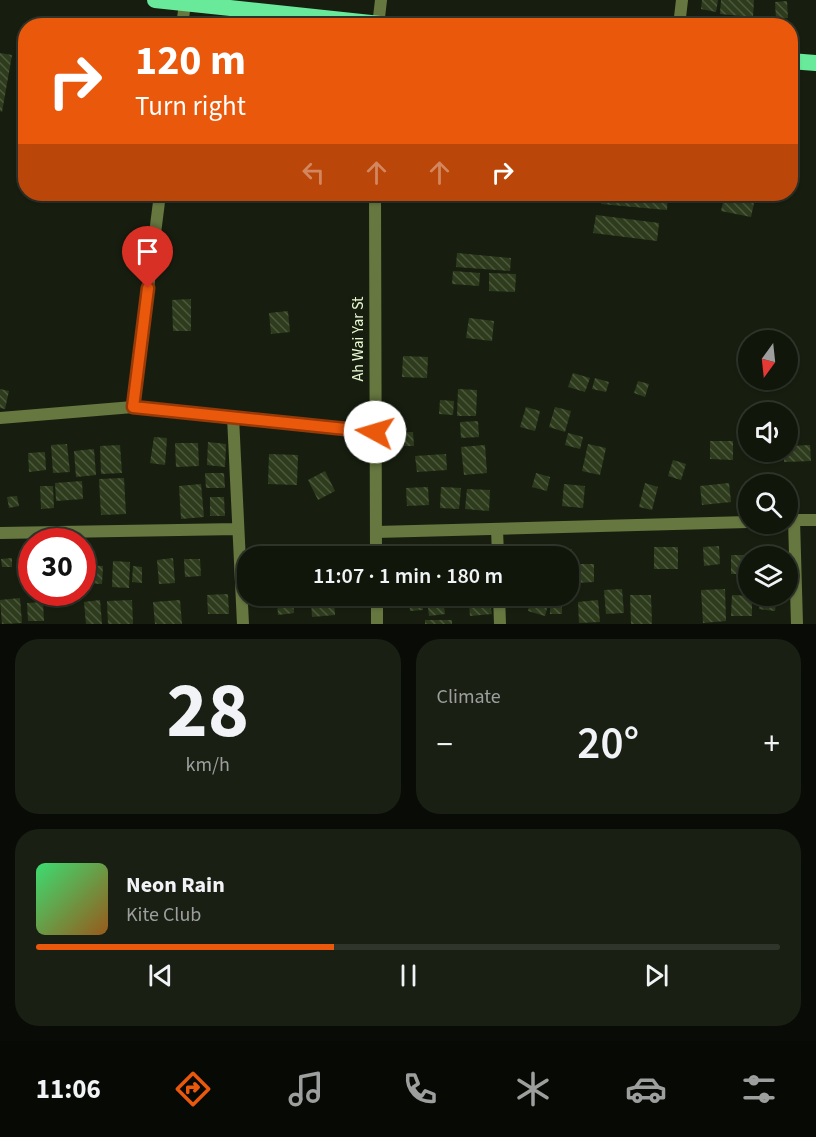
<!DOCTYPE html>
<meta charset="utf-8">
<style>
body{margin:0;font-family:"Source Sans 3",sans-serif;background:#1a1f14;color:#f1f3f6;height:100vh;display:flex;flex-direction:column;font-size:22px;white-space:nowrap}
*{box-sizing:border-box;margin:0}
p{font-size:20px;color:#9c9f9d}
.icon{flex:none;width:33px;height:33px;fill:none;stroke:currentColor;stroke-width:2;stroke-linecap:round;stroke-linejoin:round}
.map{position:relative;height:624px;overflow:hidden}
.sheet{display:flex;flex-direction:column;gap:15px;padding:15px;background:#090c06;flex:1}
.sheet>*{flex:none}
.hud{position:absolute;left:18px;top:18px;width:780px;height:183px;border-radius:24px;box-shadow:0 2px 4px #0004,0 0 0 2px #30352c;background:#ea580c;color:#fff;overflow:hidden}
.needle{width:39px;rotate:195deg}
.fabs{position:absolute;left:738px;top:330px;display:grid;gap:12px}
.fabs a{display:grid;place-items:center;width:60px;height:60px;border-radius:50%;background:#11160b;box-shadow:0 2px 4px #0004,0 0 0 2px #30352c;font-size:30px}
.speed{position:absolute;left:18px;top:528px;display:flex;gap:12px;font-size:30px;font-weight:700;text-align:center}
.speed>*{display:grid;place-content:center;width:78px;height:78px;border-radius:50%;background:#11160b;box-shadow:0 2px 4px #0004,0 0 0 2px #30352c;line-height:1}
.speed .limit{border:9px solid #d22;background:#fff;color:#111}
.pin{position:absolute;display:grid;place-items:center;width:51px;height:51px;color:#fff;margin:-62px -26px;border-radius:50% 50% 50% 0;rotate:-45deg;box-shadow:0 0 6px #0007}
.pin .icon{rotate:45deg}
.me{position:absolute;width:66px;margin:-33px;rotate:276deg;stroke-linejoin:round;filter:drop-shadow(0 0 4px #0008)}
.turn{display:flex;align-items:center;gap:21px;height:126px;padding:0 18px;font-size:27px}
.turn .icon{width:78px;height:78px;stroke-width:2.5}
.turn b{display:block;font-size:42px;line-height:51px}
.lanes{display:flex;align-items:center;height:57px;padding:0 18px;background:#0003;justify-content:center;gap:30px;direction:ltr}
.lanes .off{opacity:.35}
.big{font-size:45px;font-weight:600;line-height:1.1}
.sheet .tile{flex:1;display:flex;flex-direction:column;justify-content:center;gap:9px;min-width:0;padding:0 21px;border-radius:24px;background:#1a1f14}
.sheet .dial{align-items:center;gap:0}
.dial b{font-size:78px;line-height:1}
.song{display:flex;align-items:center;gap:18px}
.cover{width:72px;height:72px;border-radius:9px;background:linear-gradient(135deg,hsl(140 70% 55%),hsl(30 70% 35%))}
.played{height:6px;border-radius:3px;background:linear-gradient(90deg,#ea580c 40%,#30352c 40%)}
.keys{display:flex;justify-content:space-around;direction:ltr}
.heat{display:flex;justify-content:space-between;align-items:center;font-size:33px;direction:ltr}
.sheet .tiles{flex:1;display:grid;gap:15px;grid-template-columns:1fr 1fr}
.tile:last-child{grid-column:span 2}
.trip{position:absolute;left:237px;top:546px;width:342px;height:60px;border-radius:24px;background:#11160b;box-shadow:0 2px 4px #0004,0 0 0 2px #30352c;font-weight:600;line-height:60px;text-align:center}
.menu{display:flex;height:96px;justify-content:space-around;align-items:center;background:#070904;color:#9c9f9d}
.menu .icon{width:42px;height:42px}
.menu .on{color:#ea580c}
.menu b{font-size:27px;color:#f1f3f6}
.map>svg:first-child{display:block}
.building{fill:url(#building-back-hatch)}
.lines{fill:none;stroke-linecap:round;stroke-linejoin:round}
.minor{stroke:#667740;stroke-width:12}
.tertiary{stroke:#667740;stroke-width:12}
.trunk{stroke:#68ea9a;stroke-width:16}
.route-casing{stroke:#983908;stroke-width:15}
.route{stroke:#ea580c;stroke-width:10}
.labels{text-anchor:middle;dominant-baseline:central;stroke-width:6;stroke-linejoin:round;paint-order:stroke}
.street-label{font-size:16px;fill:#eaf9d2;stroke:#171e0f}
</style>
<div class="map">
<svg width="816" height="624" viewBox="0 0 816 624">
<defs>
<pattern id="building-back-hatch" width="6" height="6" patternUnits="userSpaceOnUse" patternTransform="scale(1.5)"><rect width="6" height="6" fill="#2e3c1d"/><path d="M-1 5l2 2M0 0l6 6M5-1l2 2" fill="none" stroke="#4c593d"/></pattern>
</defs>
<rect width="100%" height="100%" fill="#171e0f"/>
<path class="building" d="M702,0H718L716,12L701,9Z
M721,0H754L753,17L720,14Z
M787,1L788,18L776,19L775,2Z
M0,53L12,55L2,112L0,111Z
M188,194H223L222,202L188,198Z
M602,194H668L667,210L601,204Z
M725,194H756L751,217L721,211Z
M596,215L659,223L657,241L593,233Z
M457,253L511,258L510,271L456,267Z
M453,271L480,273L479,286L452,284Z
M489,273L516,274L515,292L489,291Z
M191,299V331H173L172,300Z
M288,311L290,332L271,334L269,313Z
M469,318L494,321L492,341L466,338Z
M403,356L428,357L427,378L402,377Z
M573,373L590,378L585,392L568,387Z
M595,378L609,382L606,392L592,389Z
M638,381L649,384L645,397L634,393Z
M0,389L9,391L5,409L0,408Z
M458,389L477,390L476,416H457Z
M440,400L454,401L453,415L439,414Z
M526,407L540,411L535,431L520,427Z
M555,407L571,411L565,432L549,427Z
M478,421L479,437L461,438L460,422Z
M398,432H413L414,446H399Z
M568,433L583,437L580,449L565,445Z
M154,437L167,438L165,465L150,463Z
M710,441H733V460L710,459Z
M208,442L226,444L225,467L207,465Z
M175,443H198L199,466L176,467Z
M67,444L70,472L53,473L51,445Z
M588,444L606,448L600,475L582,471Z
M120,445L122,473L101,474L100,446Z
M485,445L487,473L464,475L461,447Z
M810,445L811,461L784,462V452H788V446Z
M94,449L96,475L76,477L74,451Z
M45,452L46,470L29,472L28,453Z
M269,454L298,455L297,485L268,484Z
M446,454L447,470L417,472L415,456Z
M673,460L686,464L681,480L668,476Z
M325,471L335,491L318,500L308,480Z
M205,473H224L225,488H206Z
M536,473L550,477L547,491L532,487Z
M124,478L126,514L101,515L99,479Z
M82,481L83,499L56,501L55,483Z
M645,483L658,487L652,510L639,507Z
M729,483L731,502L702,505L700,486Z
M201,484L204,517L181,519L179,486Z
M564,484L585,486L583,508L562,506Z
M40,486H53L54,508L41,509Z
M428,487L429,505L407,506L406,488Z
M441,487L461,488L459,509L440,508Z
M467,489L490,490L489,511L465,509Z
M17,496L19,506L9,508L7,497Z
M210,497H224L225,516H210Z
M769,545L778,546L777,556H768Z
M719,546L720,564L704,566L703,547Z
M654,547H678V569H654Z
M545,548L546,556H526V549Z
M552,548L572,549L571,583H568V556H552Z
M414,549L438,552L437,556H413Z
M731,555H748V574H731Z
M12,558V567H2L1,559Z
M173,558L175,583L159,584L157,560Z
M184,559H200L201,576L185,577Z
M113,561L130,562L129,588L112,587Z
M575,564H594V582L575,583Z
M82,565L103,566L102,584L82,583Z
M133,566L142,567V583L132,582Z
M622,589L624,613L606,614L604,590Z
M725,589L726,621L703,623L701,590Z
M228,594L229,614H208L207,595Z
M630,595H651L652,624H631Z
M732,595L752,596V616H731Z
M760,596H777L775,611L759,609Z
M20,598L22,623L2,624L0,600Z
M293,598L294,613L278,615L277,600Z
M443,598L445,614L429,616L427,600Z
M550,598H562V614H550Z
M334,599L335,615L312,617L311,601Z
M422,599L423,610L410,611L409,601Z
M100,600L102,624H86L84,602Z
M132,600L133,624H108L107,601Z
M180,600L182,624H155L153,602Z
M531,600L548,605L545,616L528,611Z
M598,600L600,622L579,623L578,602Z
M43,602L44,621H28L27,603Z
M490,602L492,614L470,616L469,604Z
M425,620H452V624H425Z"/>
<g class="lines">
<path class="minor" d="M182,26L185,3
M679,26L682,0
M133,407L160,194
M233,417L243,624
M0,418L133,407L374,431
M788,520H816
M794,520L797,624
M497,529L498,556
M376,532L748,522
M0,533L238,529
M499,596L500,624"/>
<path class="tertiary" d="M378,26L381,0
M375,194L376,556
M377,596V624"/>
<path class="trunk" d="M155,0L399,26
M790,61L816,63"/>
</g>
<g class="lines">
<defs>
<path id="route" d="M148,288L133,407L375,432"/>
</defs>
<use href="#route" class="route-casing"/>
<use href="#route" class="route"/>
</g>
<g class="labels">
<g class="street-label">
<text transform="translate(358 339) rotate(-90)">Ah Wai Yar St</text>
</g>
</g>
</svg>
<div class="fabs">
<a><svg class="needle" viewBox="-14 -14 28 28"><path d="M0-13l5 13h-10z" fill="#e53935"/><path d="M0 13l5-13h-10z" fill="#9c9f9d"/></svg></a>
<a><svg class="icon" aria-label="sound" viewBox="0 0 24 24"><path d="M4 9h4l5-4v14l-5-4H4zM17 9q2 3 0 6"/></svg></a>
<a><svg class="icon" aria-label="search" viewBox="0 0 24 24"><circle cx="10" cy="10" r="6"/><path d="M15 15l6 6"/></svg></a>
<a><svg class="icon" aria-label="layers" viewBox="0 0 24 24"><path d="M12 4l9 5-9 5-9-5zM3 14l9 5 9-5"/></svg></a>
</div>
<div class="speed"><div class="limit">30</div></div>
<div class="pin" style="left:148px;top:288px;background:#d93025"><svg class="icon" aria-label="arrive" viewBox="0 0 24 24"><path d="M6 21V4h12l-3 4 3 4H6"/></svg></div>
<svg class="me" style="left:375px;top:432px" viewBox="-20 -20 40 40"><circle r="19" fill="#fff"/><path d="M0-13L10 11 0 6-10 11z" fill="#ea580c"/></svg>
<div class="trip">11:07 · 1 min · 180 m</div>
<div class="hud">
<div class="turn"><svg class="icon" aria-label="right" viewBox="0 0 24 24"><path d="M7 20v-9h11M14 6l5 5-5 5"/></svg><div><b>120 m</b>Turn right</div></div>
<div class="lanes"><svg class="icon off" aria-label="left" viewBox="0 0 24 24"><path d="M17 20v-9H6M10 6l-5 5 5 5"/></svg><svg class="icon off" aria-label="ahead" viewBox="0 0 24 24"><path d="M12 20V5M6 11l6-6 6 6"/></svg><svg class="icon off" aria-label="ahead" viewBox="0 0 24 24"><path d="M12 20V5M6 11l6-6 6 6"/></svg><svg class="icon" aria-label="right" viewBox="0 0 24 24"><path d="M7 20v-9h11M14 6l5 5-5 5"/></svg></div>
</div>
</div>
<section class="sheet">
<div class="tiles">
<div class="tile dial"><b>28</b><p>km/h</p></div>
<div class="tile"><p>Climate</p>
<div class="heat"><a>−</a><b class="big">20°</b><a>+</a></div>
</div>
<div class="tile">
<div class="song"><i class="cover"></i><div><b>Neon Rain</b><p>Kite Club</p></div></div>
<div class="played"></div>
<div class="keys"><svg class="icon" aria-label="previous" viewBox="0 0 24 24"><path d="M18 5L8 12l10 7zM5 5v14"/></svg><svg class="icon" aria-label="pause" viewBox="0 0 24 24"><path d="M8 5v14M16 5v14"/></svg><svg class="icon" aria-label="next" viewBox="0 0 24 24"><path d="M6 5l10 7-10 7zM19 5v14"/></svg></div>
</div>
</div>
</section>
<nav class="menu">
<b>11:06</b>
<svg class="icon on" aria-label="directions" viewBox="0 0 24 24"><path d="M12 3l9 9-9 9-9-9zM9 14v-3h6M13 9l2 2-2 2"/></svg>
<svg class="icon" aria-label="music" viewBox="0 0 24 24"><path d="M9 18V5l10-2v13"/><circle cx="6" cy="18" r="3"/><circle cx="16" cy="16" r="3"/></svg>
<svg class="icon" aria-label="phone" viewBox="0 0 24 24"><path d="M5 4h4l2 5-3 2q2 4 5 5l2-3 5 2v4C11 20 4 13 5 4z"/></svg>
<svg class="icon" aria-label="climate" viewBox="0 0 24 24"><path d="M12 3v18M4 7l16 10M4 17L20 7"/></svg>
<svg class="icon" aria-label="car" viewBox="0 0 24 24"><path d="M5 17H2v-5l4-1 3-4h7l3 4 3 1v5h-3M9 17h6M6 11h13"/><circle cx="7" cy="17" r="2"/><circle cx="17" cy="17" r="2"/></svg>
<svg class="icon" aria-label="filters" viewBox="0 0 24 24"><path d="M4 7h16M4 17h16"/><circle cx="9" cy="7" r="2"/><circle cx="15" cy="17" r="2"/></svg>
</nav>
